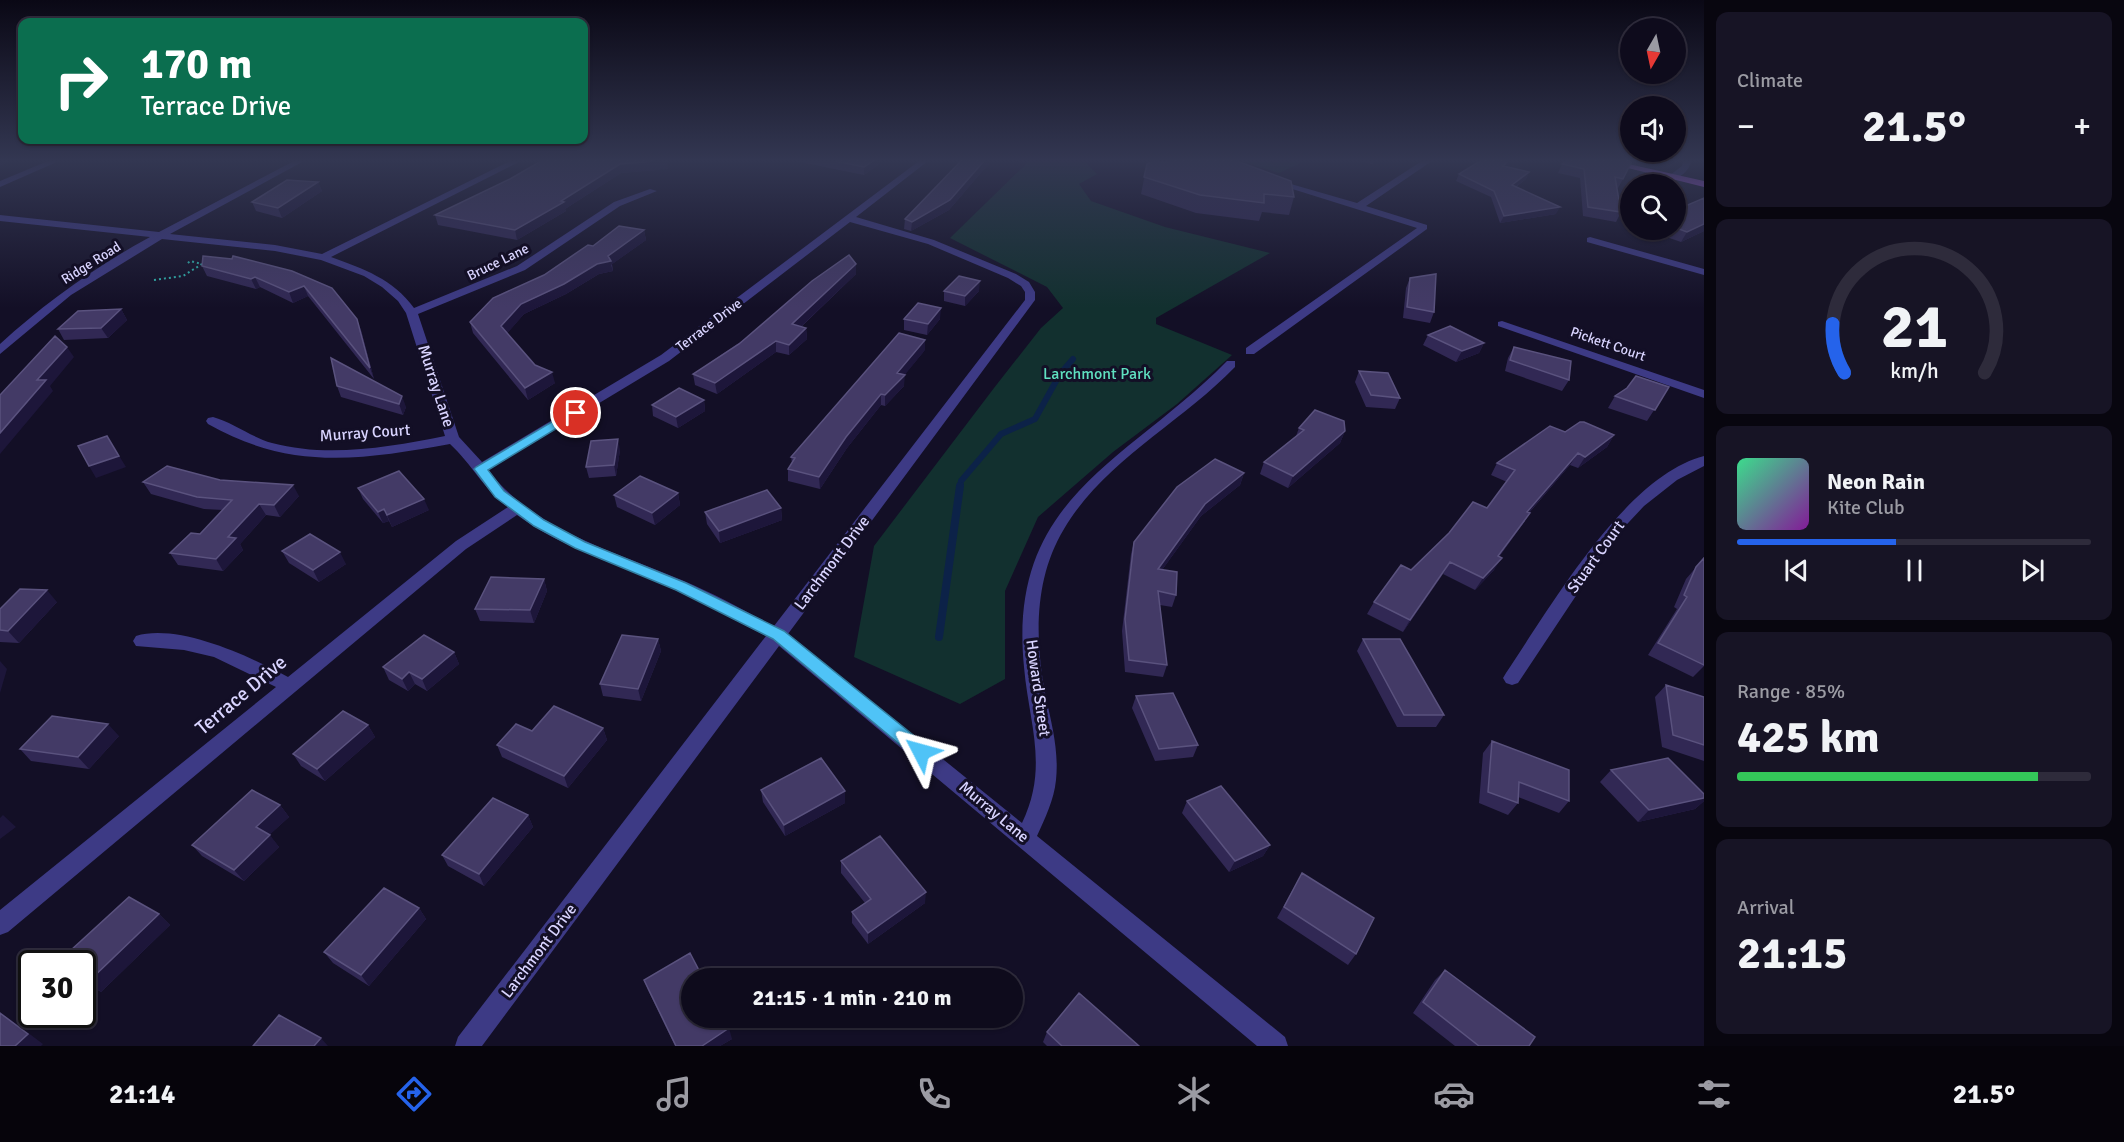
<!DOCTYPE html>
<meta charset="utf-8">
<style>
body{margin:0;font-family:Signika,sans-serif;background:#171425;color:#f1f3f6;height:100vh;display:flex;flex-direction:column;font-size:22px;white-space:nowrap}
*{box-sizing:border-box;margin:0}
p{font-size:20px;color:#9b9ba3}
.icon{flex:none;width:33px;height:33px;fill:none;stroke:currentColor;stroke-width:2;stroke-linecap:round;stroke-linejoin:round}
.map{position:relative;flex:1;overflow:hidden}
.details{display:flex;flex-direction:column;gap:12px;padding:12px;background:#08060f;width:420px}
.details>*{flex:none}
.hud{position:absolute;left:18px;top:18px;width:570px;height:126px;border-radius:12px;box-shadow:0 2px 4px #0004,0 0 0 2px #2e2b3b;background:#0b6e4f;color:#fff;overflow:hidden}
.needle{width:39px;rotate:189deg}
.buttons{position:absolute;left:1620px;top:18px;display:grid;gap:12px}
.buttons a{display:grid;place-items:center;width:66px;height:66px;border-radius:50%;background:#0e0b1c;box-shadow:0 2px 4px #0004,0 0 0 2px #2e2b3b;font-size:30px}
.speed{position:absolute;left:18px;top:950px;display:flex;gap:12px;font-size:30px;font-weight:700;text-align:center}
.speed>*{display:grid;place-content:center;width:78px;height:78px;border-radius:50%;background:#0e0b1c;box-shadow:0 2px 4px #0004,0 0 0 2px #2e2b3b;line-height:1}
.speed .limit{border:3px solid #111;border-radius:9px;background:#fff;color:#111}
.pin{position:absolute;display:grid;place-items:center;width:51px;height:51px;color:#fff;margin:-26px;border:3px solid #fff;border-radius:50%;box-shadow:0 2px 6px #0007}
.me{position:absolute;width:66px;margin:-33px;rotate:309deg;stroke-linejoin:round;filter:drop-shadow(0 0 4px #0008)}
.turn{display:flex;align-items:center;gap:21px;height:126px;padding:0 24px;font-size:27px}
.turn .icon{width:78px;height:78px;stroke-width:2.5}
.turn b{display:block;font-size:42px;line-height:51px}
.big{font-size:45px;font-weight:700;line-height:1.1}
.details .widget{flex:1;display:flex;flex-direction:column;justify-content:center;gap:9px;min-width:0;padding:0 21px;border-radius:12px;background:#171425}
.details .dial{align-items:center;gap:0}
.dial svg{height:156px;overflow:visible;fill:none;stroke:#2e2b3b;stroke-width:7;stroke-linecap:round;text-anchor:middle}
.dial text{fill:#f1f3f6;stroke:none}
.song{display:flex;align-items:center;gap:18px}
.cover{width:72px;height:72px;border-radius:9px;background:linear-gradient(135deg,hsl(150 70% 55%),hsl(290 70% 35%))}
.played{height:6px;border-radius:3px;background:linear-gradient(90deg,#2563eb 45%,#2e2b3b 45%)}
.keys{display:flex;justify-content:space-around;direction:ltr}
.heat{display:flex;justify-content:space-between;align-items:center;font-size:33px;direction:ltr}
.charge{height:9px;border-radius:4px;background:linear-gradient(90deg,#34c759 85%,#2e2b3b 0)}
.trip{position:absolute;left:681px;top:968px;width:342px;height:60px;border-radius:30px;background:#0e0b1c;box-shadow:0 2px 4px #0004,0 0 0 2px #2e2b3b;font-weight:700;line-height:60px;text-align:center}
.tabs{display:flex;height:96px;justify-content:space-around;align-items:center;background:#06040b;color:#9b9ba3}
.tabs .icon{width:42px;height:42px}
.tabs .current{color:#2563eb}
.tabs b{font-size:27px;color:#f1f3f6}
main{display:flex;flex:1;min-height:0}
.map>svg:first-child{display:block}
.green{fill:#12302f}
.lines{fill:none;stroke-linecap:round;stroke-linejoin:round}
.stream-far1{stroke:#0c2248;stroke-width:6}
.stream{stroke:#0c2248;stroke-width:8}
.path{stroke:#2fb8b0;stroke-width:2;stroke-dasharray:2 3;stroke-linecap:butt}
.minor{fill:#3d3a85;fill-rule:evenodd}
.major{fill:#c25bff;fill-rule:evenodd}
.wall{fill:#312854}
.shaded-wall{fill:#1d163a}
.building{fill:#433a66;stroke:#5a527e;stroke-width:1.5}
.route{fill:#4fc3f7;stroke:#337fa1;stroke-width:1.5}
.labels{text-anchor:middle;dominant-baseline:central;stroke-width:6;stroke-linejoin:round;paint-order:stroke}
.far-street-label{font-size:14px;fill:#d9d4ff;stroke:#130f26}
.park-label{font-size:16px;fill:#5fe0c0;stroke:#130f26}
.street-label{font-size:16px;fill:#d9d4ff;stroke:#130f26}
.near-street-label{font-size:20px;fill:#d9d4ff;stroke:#130f26}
</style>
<main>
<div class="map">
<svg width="1704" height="1046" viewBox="0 0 1704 1046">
<rect width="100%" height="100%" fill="#130f26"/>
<path class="green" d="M1029,161H1084L1097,174L1079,184L1091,201L1165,227L1270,253L1156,318V324L1232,355L1177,404L1113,452L1038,517L1005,591V679L960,704L854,657L874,546L994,388L1041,328L1063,308L1047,287L950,238Z
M1241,161H1305L1279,173Z"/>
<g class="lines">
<path class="stream-far1" d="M960,487L961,481L1001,434L1035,419L1060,374L1073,359"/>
<path class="stream" d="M939,637L960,486"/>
<path class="path" d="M154,280L183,276L202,264L190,261L187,264"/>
<path class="minor" d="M48,161H59L0,187V181Z
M294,161H304L170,234L275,245L322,254L510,161H521L331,257C364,269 393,279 414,308L517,266L614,202L650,189L657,191L620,206L525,270L418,314L459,437L482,462L661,355L919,161H928L856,217L934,240L1016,274L1029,282L1035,292V300L788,634L1022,823C1049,767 1029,724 1024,667C1007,496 1127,463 1227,361H1235V367C1181,423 1104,461 1064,529C1033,580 1035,643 1046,698C1052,725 1059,752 1056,780C1054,800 1045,818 1037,836L1285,1037L1288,1046H1257L779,646L482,1046H455L458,1037L766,636C736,621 706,604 675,590C622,565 565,550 517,515L466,549L8,932L0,935V910L276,687L214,657L184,650L136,646L133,641L136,636C179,623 251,657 288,677L456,541L508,507C484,490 471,463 450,444C362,460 290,471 208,424L206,421L208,418L213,417C232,422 251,437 272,443C328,458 390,447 445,436L406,313L398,301L382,287L364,276L321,260L275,251L162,239L71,295L0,354V344C46,302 95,267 150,237L0,221V215L159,232ZM850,222L928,244L1008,278L1021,286L1025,292V300L774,626C745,611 715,594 684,581C616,552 535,531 488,470L669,361Z
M1422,161H1432L1366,206L1427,225V229L1254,354H1246V348L1417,228L1270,182V178L1357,203Z
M1683,161H1691C1690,170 1679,180 1670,179V175L1682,166Z
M1590,237L1704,269V275L1587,242V238Z
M1502,321L1704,390V398L1498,326V322Z
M1704,456V466L1677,480L1644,506L1615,537L1518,683L1512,685L1506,683L1503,678L1506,673C1550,608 1625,476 1704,456Z"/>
<path class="major" d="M1600,161H1615L1704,181V187Z"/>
</g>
<path class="wall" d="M795,161H883L864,175Z
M961,161H991L949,210L911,231L904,229L905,219Z
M1358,161H1376L1372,164Z
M1147,164L1294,197L1289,215L1262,212L1259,221L1196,213L1141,194Z
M1562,164L1623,179L1618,188H1617L1621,212L1616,222L1583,216L1580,178L1558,173Z
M1507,166L1529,172L1526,179L1516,187L1556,214L1500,223L1491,197L1456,181L1459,174Z
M668,169L621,173L565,209L566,211L517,240L438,225L435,215L510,179Z
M318,182L322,191L282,218L256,211L252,202Z
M1676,210L1704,231L1681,242L1646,230H1676Z
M644,230L646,240L612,264L613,271L599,274L566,294L524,314L507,333L535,365L555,383L528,400L473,333L470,322L544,275L593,246Z
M856,264V274L801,327L806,328L807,339L789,355L776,352L717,394L695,385L693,374Z
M202,266L292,271L361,330L374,379L308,296L293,303L260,287L256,289L207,276Z
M1410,278L1434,312L1430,323L1403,318L1406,288Z
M944,291H979L965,306L944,301Z
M121,309L127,320L108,338L64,340L58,329Z
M904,319H940L927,335L904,330Z
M1428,335L1484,343L1479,353L1456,362L1423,345Z
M1514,347L1569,380L1562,391L1505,371L1508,358Z
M925,350L904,375V386L885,406L881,405L847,448L820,489L788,481V469L792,463L791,457Z
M331,358L406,407L403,415L341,397L337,386Z
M1359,371L1400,398L1395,409L1366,407L1355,382Z
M1669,387L1647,421L1608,408L1615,396Z
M704,400L705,411L678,428L653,416L652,405Z
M1299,428L1345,431L1340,443L1288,488L1260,474L1264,462L1296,436Z
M1565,432L1614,435L1607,447L1578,468L1570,465L1529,513H1530L1522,525L1499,557L1494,570L1475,590L1443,574L1403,632L1367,614L1374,602L1411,570L1487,508L1507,482L1491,475L1497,463Z
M620,450L616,476L589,478L586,467Z
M1244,473L1240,485L1201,516L1162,570L1176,595L1172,607L1160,605L1167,665L1163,677L1125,672L1122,631L1131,554L1134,542Z
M220,480L299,496L280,517L266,515L240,544L243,550L223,571L178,565L170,553L200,534L223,510L204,509L151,494L143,482Z
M358,488L429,510L392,527L389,521L383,523L363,499Z
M678,493L680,505L655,525L617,507L614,495Z
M781,508L782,520L720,543L707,524L705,512Z
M282,551L346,564L319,582L289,563Z
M1704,558V666L1693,677L1648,655L1677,609L1674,607L1686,579Z
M544,579L547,591L534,623L480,621L475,609Z
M57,602L19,643L0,642V609Z
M658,639L661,651L641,701L603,696L600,684Z
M1363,639L1444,715L1436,727H1397L1357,651Z
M454,652L459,664L427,691L415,684L408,691L389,680L383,667Z
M1666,685L1704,697V761L1662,747L1655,697Z
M1136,696L1198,745L1193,757L1155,761L1132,708Z
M368,725L375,737L325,781L301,766L293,754Z
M603,728L607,740L568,788L502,757L497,745L532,731Z
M119,736L89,769L31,761L20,749Z
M1492,741L1569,801L1559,813L1518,797V803L1508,815L1479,803L1483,753Z
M1611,770L1704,794V801L1695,809L1638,822L1600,782Z
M761,790L845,803L785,836L763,802Z
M1187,801L1270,845L1263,856L1229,872L1182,813Z
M280,805L289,817L269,835L279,847L244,881L202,856L192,845Z
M528,815L533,827L484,886L448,866L442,855Z
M841,861L925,903L868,944L852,923V912L865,903L841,873Z
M1302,873L1356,954L1348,965L1277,918Z
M419,908L426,919L369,986L333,963L324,952Z
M159,914L170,925L101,992L82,980V963Z
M1445,970L1529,1046H1455L1413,1013L1435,980Z
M644,980L732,1039L720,1046H675L648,990Z
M1047,1032L1139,1046H1047L1043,1042Z"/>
<path class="shaded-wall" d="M0,161H11L0,166Z
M655,161H667L668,169L621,173L565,209L566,211L517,240L515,230L620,164Z
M873,161H883L864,175V167Z
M984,161H991L949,210L911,231L912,222Z
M1508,161H1513L1500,172L1503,166Z
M1529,172L1526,179L1508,192L1512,185Z
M318,182L322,191L282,218L278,208Z
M1560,207L1556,214L1500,223L1504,216Z
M1704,224V231L1681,242L1687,232Z
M644,230L646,240L611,265L613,271L599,274L566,294L524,314L504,337L501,326L521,304L608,256Z
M856,264V274L792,335V324Z
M255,277L260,287L256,289L251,279Z
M980,281L979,291L965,306V296Z
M304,286L308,296L293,303L289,292Z
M941,308L940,319L927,335L928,324Z
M121,309L127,320L108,338L101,328Z
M357,319L361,330L374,379L370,368Z
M806,328L807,339L789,355V345Z
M925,340V350L904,376L905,375L904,386L885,406V395L897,373Z
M776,341V352L717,394L715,383Z
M1484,343L1479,353L1456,362L1462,351Z
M67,347L74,357L50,386L53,391L0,454V433L37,380Z
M552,372L555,383L528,400L525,388Z
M881,394V405L847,448L820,489L819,477L846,437Z
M402,396L406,407L403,415L399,404Z
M704,400L705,411L678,428L676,417Z
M1345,431L1340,443L1288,488L1293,476Z
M1614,435L1607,447L1578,468L1585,457Z
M107,436L126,467L96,478L89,466Z
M618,439L620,450L616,476L614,465Z
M1578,453L1570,465L1519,524L1527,512Z
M1244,473L1240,485L1201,516L1154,581L1158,569L1205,504Z
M293,485L299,496L280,517L274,505Z
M678,493L680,505L655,525L652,513Z
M424,499L429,510L392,527L387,515Z
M259,504L266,515L240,544L243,550L223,571L216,559L228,537Z
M781,508L782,520L720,543L719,531Z
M384,509L389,521L383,523L378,512Z
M1530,513L1522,525L1491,568L1498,556Z
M340,552L346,564L319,582L313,570Z
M1502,558L1494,570L1475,590L1483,578Z
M1450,562L1443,574L1403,632L1410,620Z
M544,579L547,591L534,623L530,610Z
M47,590L57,602L19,643L8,631Z
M658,639L661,651L641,701L638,689Z
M454,652L459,664L427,691L422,679Z
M0,661L7,669L0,693Z
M409,672L415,684L408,691L402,679Z
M108,724L119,736L89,769L78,757Z
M368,725L375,737L325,781L317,769Z
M603,728L607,740L568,788L564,776Z
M845,791V803L785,836L784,825Z
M1704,798V801L1695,809L1638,822L1649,810Z
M280,805L289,817L265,839L256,827Z
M3,815L16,827L0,839V818Z
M528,815L533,827L484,886L479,874Z
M270,835L279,847L244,881L234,870Z
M1270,845L1263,856L1229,872L1235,861Z
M926,892L925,903L868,944V933Z
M419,908L426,919L369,986L361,975Z
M159,914L170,925L101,992L88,982Z
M0,1012L15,1023L43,1044L41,1046H15Z
M729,1028L732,1039L720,1046H702Z
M321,1038L328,1046H314Z"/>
<path class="building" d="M541,161H655L620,164L561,201L564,202L515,230L435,215L510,179Z
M835,161H873L864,167Z
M961,161H984L950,200L912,222L905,219Z
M1153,161L1168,162L1169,161H1237L1291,181L1294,197L1264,194V203L1200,195L1144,177L1147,164Z
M1480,161H1508L1503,166L1529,172L1512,185L1560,207L1504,216L1494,191L1459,174Z
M1566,161H1632L1623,179L1615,177L1621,212L1588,207L1584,169L1562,164Z
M287,180L318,182L278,208L252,202Z
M1704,198V224L1687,232L1676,228V210Z
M619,226L644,230L608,256L611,261L597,264L564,284L521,304L501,326L535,365L552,372L525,388L470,322L493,298L544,275L588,245L593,246Z
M849,255L856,264L792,324L806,328L789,345L776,341L715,383L693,374L739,344L812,281Z
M203,256L232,259L233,256L292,271L332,288L357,319L370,368L304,286L289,292L255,277L251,279L202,266Z
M1436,274L1434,312L1407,307L1410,278Z
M959,276L980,281L965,296L944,291Z
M918,303L941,308L928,324L904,319Z
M121,309L101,328L58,329L78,311Z
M1450,326L1484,343L1462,351L1428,335Z
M899,333L925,340L897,373L905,375L885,395L881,394L846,437L819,477L788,469L795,458L791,457Z
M55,336L67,347L37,380H46L0,433V395Z
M1514,347L1571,361L1569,380L1510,360Z
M331,358L402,396L399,404L337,386Z
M1359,371L1388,373L1400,398L1371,395Z
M1636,376L1669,387L1655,410L1615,396L1627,388Z
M679,388L704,400L676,417L652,405Z
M1315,410L1344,421L1345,431L1293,476L1264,462L1304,430L1299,428Z
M1580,422H1584L1614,435L1585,457L1578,453L1527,512L1530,513L1498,556L1502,558L1483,578L1450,562L1410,620L1374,602L1401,565L1411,570L1449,533L1473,502L1487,508L1515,470L1497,463L1550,426L1565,432Z
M107,436L119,456L89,466L78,446Z
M618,439L614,465L586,467L591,441Z
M1215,459L1244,473L1205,504L1158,569L1177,572L1176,595L1158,591L1167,665L1129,660L1125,619L1134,542L1177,487Z
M167,466L220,480L293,485L274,505L259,504L228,537L236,538L216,559L170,553L191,533L200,534L232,500L197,497L143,482Z
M399,471L424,499L387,515L384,509L378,512L358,488Z
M640,476L678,493L652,513L614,495Z
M767,490L781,508L719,531L705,512Z
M310,534L340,552L313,570L282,551Z
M1704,558V665L1658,643L1687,597L1684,595L1696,567Z
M491,577L544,579L530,610L475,609Z
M20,589L47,590L8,631L0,630V609Z
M424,635L454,652L422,679L409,672L402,679L383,667Z
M622,635L658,639L638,689L600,684Z
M1363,639H1400L1444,715H1404Z
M1666,685L1704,697V745L1673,735Z
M1173,693L1198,745L1159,749L1136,696Z
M554,706L603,728L564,776L497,745L516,724L532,731Z
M343,711L368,725L317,769L293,754Z
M52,716L108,724L78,757L20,749Z
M1492,741L1569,770V801L1519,782L1518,803L1488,792Z
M821,758L845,791L784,825L761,790Z
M1668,758L1704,794V798L1649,810L1611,770Z
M1221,786L1270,845L1235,861L1187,801Z
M252,790L280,805L256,827L270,835L234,870L192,845Z
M493,798L528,815L479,874L442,855Z
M880,836L926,892L868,933L852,912L871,899L841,861Z
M1302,873L1374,918L1356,954L1284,907Z
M384,888L419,908L361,975L324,952Z
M129,897L159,914L88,982L82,978V963H59L58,962Z
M690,953L703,978H692V1017H723L729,1028L702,1046H676L644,980Z
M1445,970L1535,1037L1529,1046H1479L1423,1002Z
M1079,993L1139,1046H1062L1047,1032Z
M0,1013L28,1034L15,1046H0Z
M279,1015L321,1038L314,1046H253Z"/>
<linearGradient id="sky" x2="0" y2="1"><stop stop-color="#0a0815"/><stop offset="0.52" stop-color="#333752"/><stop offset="1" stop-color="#333752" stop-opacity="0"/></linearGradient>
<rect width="1704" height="308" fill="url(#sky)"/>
<path class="route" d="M572,410L582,413L488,470L504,491L544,520L585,542L686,583L784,631L928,747L930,752L928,757L921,760L915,757L773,639L676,590L575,548L534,526L495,497L474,469L476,467Z"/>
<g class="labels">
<g class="far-street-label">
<text transform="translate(498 262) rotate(-26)">Bruce Lane</text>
<text transform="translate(91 263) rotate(-32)">Ridge Road</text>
<text transform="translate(709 325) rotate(-37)">Terrace Drive</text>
<text transform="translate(1608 344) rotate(19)">Pickett Court</text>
</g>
<g class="park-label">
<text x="1097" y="374">Larchmont Park</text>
</g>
<g class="street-label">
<text transform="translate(436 386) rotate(72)">Murray Lane</text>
<text transform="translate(365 433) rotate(-4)">Murray Court</text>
<text transform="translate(1596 557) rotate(-54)">Stuart Court</text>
<text transform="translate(832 563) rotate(-53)">Larchmont Drive</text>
<text transform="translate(1038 688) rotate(82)">Howard Street</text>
<text transform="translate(994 812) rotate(40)">Murray Lane</text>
<text transform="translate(539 951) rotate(-53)">Larchmont Drive</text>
</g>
<g class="near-street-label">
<text transform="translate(241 695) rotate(-40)">Terrace Drive</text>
</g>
</g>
</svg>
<div class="buttons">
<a><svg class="needle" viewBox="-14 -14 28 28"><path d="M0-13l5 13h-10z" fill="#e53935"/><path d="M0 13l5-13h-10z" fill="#9b9ba3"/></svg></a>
<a><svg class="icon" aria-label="sound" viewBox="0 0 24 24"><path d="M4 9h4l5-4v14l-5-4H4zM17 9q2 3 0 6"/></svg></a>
<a><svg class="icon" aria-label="search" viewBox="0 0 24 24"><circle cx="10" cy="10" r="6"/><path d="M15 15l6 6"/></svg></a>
</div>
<div class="speed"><div class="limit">30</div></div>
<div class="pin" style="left:576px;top:413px;background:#d93025"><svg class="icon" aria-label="arrive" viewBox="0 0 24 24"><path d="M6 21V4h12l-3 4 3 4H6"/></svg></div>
<svg class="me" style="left:921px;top:752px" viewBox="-20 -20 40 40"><path d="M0-17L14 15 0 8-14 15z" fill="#4fc3f7" stroke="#fff" stroke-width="4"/></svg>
<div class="trip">21:15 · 1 min · 210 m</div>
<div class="hud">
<div class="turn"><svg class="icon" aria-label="right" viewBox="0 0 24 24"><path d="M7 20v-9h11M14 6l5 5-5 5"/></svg><div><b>170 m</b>Terrace Drive</div></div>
</div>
</div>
<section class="details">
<div class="widget"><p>Climate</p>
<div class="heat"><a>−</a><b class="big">21.5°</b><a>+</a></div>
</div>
<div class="widget dial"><svg viewBox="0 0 100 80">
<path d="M14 69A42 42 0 1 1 86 69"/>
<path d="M14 69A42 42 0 0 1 8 44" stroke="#2563eb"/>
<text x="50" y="56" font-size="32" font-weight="700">21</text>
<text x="50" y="72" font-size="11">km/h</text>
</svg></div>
<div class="widget">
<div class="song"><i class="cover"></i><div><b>Neon Rain</b><p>Kite Club</p></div></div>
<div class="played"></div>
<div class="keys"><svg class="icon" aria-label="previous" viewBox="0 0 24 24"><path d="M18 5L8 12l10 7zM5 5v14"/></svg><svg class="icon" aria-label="pause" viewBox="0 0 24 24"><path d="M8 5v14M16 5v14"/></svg><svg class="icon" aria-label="next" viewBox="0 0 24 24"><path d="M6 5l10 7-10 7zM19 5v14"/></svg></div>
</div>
<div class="widget"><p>Range · 85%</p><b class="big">425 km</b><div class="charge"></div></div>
<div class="widget"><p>Arrival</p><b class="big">21:15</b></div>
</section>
</main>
<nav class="tabs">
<b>21:14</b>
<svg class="icon current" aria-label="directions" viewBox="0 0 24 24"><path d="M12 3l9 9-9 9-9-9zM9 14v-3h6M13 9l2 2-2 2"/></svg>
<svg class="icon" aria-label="music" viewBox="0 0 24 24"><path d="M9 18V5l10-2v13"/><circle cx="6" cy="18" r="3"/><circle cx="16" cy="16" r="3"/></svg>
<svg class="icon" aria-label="phone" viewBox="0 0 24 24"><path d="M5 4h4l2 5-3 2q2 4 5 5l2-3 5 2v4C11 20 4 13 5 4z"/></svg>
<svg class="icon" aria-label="climate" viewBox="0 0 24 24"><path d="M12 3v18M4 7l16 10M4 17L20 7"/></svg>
<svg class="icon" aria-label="car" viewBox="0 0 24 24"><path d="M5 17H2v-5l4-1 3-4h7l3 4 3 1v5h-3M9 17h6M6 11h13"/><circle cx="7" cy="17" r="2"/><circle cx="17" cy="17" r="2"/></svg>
<svg class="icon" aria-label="filters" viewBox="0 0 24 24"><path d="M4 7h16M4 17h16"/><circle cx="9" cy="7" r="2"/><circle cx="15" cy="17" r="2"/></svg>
<b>21.5°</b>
</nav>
